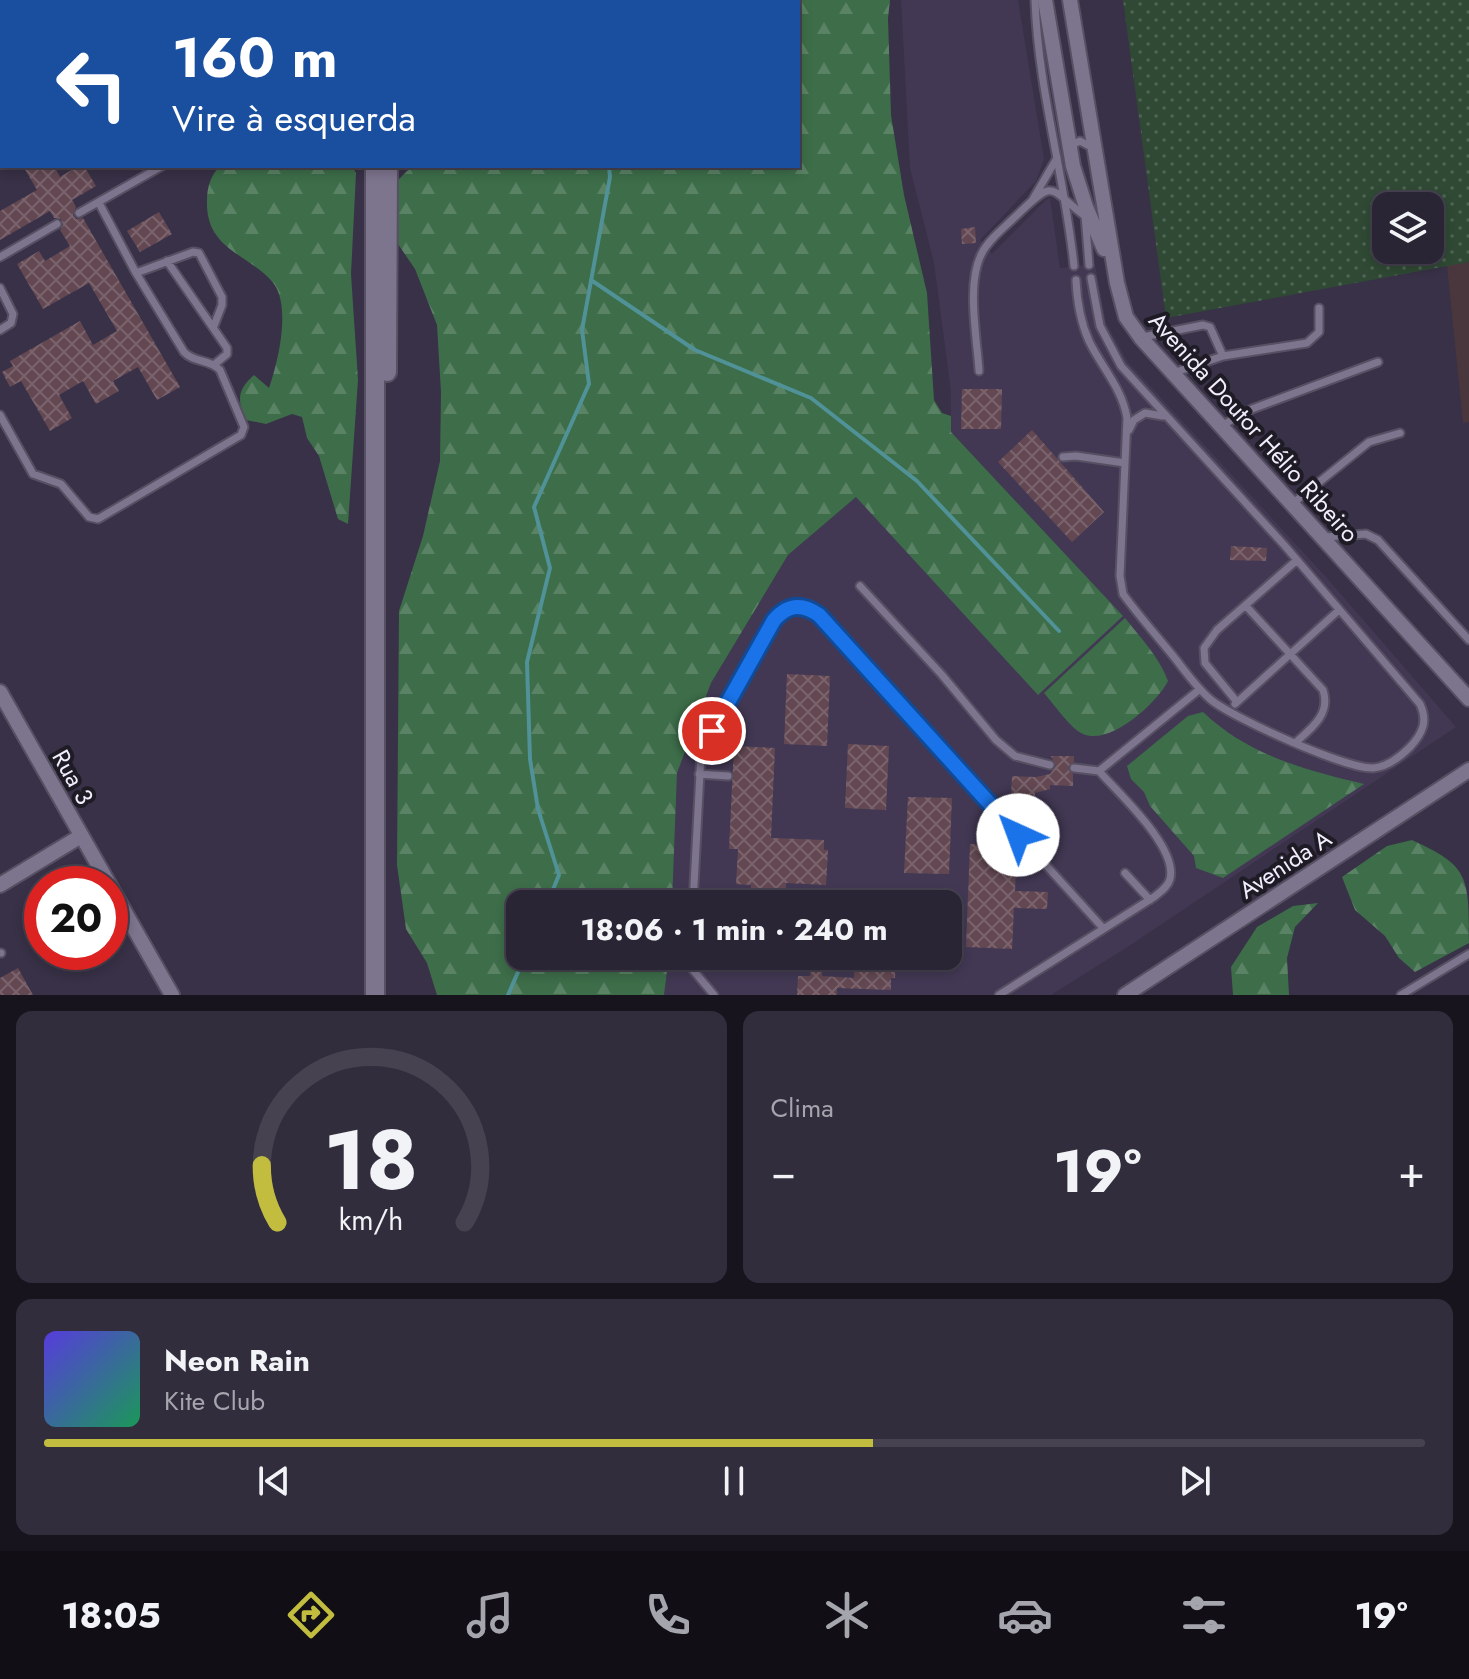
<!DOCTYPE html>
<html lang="pt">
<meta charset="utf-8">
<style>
body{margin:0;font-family:Jost,sans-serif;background:#322d3d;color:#f1f3f6;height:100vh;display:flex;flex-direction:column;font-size:30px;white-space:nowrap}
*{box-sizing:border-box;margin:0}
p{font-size:26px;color:#a5a5ad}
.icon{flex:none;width:44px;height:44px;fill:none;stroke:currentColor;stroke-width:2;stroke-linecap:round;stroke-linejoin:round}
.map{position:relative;height:995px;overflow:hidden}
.details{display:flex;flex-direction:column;gap:16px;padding:16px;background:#17141d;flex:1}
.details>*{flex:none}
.hud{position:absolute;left:0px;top:0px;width:800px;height:168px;box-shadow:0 4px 12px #0003,0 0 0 2px #464250;background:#1a4fa0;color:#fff;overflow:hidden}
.buttons{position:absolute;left:1372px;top:192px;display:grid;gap:16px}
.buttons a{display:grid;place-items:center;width:72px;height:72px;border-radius:16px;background:#2a2535;box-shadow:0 4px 12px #0003,0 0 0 2px #464250;font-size:40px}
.speed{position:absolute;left:24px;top:866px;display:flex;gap:16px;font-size:40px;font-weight:700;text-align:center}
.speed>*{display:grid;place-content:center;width:104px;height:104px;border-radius:50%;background:#2a2535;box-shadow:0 4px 12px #0003,0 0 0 2px #464250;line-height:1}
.speed .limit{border:12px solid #d22;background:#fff;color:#111}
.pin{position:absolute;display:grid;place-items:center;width:68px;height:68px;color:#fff;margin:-34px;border:4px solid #fff;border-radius:50%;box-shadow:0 2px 8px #0007}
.me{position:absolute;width:88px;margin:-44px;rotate:317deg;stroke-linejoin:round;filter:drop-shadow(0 0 6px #0008)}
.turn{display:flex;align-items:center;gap:28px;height:168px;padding:0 40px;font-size:36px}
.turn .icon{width:104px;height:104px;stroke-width:2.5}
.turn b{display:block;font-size:56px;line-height:68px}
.big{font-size:60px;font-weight:700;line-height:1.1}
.details .widget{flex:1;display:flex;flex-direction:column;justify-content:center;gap:12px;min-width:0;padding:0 28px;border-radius:16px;background:#322d3d}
.details .dial{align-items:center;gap:0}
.dial svg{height:208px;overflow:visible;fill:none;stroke:#464250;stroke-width:7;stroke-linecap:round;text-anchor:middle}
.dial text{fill:#f1f3f6;stroke:none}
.song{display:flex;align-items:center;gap:24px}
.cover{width:96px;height:96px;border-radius:12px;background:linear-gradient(135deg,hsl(250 70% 55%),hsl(150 70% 35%))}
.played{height:8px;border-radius:4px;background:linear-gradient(90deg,#c2bd3f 60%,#464250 60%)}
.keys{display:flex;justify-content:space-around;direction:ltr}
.heat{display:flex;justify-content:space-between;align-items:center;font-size:44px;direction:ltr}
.details .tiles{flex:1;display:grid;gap:16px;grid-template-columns:1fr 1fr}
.widget:last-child{grid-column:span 2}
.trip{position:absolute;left:506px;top:890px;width:456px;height:80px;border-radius:16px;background:#2a2535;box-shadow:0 4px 12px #0003,0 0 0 2px #464250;font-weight:700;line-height:80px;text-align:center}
.menu{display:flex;height:128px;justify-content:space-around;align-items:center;background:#110f15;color:#a5a5ad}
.menu .icon{width:56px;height:56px}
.menu .selected{color:#c2bd3f}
.menu b{font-size:36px;color:#f1f3f6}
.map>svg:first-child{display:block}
.built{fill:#423854}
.education{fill:#4a373e}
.grass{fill:url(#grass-dots);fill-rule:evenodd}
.forest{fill:url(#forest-firs)}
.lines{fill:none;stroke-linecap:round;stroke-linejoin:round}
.stream{stroke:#509297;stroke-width:4}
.building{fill:url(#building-cross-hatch)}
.service-casing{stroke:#575063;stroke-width:11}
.minor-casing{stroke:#575063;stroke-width:18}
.tertiary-casing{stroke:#575063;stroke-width:22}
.service{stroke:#7d748e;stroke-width:7}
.minor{stroke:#7d748e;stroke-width:14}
.tertiary{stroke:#7d748e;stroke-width:18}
.route-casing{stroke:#114b97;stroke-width:20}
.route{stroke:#1a73e8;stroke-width:14}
.labels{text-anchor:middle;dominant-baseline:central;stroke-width:8;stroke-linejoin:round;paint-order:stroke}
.street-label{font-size:24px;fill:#f3eefd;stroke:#1e1b25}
</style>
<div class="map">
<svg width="1469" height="995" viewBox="0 0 1469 995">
<defs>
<pattern id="grass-dots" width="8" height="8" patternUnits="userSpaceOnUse" patternTransform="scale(2)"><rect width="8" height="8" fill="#2f4934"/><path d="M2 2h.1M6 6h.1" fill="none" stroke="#4e6452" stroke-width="1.8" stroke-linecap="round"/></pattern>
<pattern id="forest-firs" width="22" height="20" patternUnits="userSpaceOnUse" patternTransform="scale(2)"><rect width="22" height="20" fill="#3d6d49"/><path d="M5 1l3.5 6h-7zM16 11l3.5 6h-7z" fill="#5a8264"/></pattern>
<pattern id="building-cross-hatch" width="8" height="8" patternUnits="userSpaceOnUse" patternTransform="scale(2)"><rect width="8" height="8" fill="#634852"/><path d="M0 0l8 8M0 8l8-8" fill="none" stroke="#7a636c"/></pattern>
</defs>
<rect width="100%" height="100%" fill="#383147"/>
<path class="built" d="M901,0H1018L1044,159L1036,181L980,240L992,254L1046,200L1050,198L1060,268L1095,264L1106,323L1128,362L1326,577L1456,727L1126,948L1051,995H664L669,956H948V904H672L677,772L711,683L788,555L857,496L1038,694L1122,616L951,432V391L934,263L910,168Z"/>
<path class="education" d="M1469,262V422L1463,423L1447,265Z"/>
<path class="grass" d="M1123,0H1469V262L1166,318ZM1386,206H1430V250H1386Z"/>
<path class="forest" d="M413,0H576L578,2H413Z
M682,0H890L888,18L891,115L904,195L927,293L934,400L942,413L951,416V432L1123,616L1038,695L856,497L788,555L711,683L677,773L672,904H520V956H669L664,995H437L427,963L406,929L397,865L399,611L423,536L440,461L441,392L437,325L415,269L398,244L397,181L407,171L416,166H798V2H681Z
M220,166H352L356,173L351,274L358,380L348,524L338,519L319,456L307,438L302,417L292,414L266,424L246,420C237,400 237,390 254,375L269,388C278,362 291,308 274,284C251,254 205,251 207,200C207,187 211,175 220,166Z
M1125,618C1140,637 1160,658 1168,681C1157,703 1110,746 1083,734C1071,729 1053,703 1044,693Z
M1203,712C1248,755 1305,770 1364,784L1223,878L1196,868L1194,856L1150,806L1144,792L1131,779L1127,766L1188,716Z
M1412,840C1469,866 1469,876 1469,943L1415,972L1399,958L1385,936L1355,910L1342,877L1387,846Z
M1318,903L1295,927L1287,958L1289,995H1233L1231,967L1257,927L1293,906Z"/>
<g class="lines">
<path class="stream" d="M612,0V2
M591,280L695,350L811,398L917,481L1059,631
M547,904L559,875L538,809L530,759L527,662L550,568L534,507L589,384L582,330L610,177L609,166
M508,995L525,956"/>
</g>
<path class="building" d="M23,166H54L60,177L78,166H84L96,186L72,200L76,207L73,215L76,219L83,218L180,387L157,400L138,367L113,381L119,391L96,404L83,381L59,395L72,418L50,431L21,381L10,387L2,372L13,366L10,361L80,321L93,345L117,331L89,283L43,309L17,264L39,251L45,261L70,246L60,230L63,225L61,219L54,218L50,211L0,240V211L37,190Z
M159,212L172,234L140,252L127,231Z
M975,227L976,243L962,244L961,229Z
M962,389H1002L1001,429H961Z
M1032,430L1104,512L1072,542L998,462Z
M1231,546L1267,548L1266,561L1230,560Z
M787,674L830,676L827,746L784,744Z
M848,744L889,746L886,810L845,808Z
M734,746L775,748L771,838L824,840V850H828L826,885L786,883V897H780L779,904H750L751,885L736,884L738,849H729Z
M1051,756H1074V762L1068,768L1073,774V786L1050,785V789L1035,793V799L1011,798L1012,776L1036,777L1050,774L1056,766Z
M908,797L952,798L949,874L904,873Z
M970,844L1017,846L1015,891L1048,892L1047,909L1014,908L1012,949L966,947Z
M86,865L92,876L78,884H53Z
M811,956H823L822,976L854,978L855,956H896L895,978H891V990L837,988V995H797L798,976H810Z
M18,968L33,995H0V978Z"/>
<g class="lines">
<defs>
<path id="service" d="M50,0L52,2
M105,0L106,2
M147,0L148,2
M238,0L239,2
M1035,0C1038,90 1065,177 1074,266
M345,2L346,0
M0,35L2,37
M1069,146L1080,141L1093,148
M1033,199L1057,158
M79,213L162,166
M1085,215L1089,265
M0,257L57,224
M167,261L227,348V354L215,364
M136,273L193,252L199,253L222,297V305L214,326
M1076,280C1077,301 1080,321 1089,341C1102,368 1122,388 1127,418L1120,576L1123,594C1139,616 1157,636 1174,657C1185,671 1196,687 1210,699C1232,718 1346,769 1373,768C1388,767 1400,757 1410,747C1423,733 1428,721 1420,704L1285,546L1121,366L1100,326L1091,278
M0,288L13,314L11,323L0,330
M1143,337L1203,325L1210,327L1223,356
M979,371C977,338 966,282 982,253C989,239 1005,227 1016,216C1056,177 1048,188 1085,216
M1173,373L1223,356L1307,343L1319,332V308
M0,415L33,474L61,484L89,517L98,519L241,435L244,427L220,370C210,359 194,363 184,352L136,273L99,203
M1221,426L1252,409L1378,362
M1129,430L1134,420L1145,413L1163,416
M1063,457L1076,456L1125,463
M1292,504L1369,442L1400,433
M1325,537L1366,534L1378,540L1469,640
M860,586L942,675L996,740L1015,756L1050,765
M1246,606L1323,690C1331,714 1312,728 1295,743
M1237,702L1205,663L1204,648L1217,630L1297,560
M1235,704L1339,610
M1074,768L1099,771
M699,774L728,776
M1125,873L1150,900
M693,904L701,754L712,731L774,620C788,604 802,603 819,615L1103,928
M0,953H1
M690,956L693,970L714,995
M999,995L1154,897C1160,892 1168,887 1170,879C1178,847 1119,794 1099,771L1200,689
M1401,995L1469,954"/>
<path id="minor" d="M1045,0L1073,166L1086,207L1104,249
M1070,0L1117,283L1126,317L1141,338L1469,699
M0,692L109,884
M0,885L81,836
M110,886L172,995
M1125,995L1469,770"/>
<path id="tertiary" d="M387,0V2
M375,166V995
M387,372L388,166"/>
</defs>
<use href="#service" class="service-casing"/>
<use href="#minor" class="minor-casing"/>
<use href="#tertiary" class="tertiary-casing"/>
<use href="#service" class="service"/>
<use href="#minor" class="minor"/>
<use href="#tertiary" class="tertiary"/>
</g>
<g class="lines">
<defs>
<path id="route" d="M712,731L774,620C788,604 802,603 819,615L1018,835"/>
</defs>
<use href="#route" class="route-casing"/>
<use href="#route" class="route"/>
</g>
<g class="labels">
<g class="street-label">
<text transform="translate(1254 427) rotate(48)">Avenida Doutor Hélio Ribeiro</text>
<text transform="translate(73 777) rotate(61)">Rua 3</text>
<text transform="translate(1285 864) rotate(-33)">Avenida A</text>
</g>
</g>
</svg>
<div class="buttons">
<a><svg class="icon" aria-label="layers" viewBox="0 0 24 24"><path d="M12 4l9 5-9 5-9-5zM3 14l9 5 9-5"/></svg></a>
</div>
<div class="speed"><div class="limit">20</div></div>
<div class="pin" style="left:712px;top:731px;background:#d93025"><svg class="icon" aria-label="arrive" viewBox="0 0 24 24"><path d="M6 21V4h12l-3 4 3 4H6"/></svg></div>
<svg class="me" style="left:1018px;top:835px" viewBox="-20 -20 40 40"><circle r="19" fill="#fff"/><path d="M0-13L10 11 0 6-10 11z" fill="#1a73e8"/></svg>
<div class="trip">18:06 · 1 min · 240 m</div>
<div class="hud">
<div class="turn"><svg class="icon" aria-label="left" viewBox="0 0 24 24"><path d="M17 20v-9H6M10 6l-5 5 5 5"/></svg><div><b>160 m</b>Vire à esquerda</div></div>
</div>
</div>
<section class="details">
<div class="tiles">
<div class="widget dial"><svg viewBox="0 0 100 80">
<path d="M14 69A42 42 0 1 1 86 69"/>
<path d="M14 69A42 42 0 0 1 8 47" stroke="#c2bd3f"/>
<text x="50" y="56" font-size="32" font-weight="700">18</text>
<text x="50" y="72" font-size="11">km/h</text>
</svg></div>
<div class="widget"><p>Clima</p>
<div class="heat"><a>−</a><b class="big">19°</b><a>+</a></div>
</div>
<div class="widget">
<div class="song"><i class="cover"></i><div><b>Neon Rain</b><p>Kite Club</p></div></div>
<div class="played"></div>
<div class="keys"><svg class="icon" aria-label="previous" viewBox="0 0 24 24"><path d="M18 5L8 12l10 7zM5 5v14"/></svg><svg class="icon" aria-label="pause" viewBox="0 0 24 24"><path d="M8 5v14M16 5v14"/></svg><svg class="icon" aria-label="next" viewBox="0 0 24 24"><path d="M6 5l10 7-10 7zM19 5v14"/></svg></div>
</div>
</div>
</section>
<nav class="menu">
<b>18:05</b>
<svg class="icon selected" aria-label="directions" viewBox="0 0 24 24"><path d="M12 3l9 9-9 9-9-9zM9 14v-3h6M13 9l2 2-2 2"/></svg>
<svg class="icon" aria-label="music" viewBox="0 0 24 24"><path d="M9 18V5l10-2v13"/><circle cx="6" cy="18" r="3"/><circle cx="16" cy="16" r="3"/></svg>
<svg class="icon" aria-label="phone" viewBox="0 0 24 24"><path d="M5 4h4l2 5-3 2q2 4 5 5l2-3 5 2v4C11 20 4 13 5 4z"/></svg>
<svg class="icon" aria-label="climate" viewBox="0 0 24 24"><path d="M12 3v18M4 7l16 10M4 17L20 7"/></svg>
<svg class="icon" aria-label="car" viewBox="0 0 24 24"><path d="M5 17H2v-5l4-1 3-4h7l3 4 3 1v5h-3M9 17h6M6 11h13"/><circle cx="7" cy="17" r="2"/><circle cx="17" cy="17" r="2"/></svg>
<svg class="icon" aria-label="filters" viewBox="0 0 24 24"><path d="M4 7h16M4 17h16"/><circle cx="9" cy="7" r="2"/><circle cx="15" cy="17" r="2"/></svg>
<b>19°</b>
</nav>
